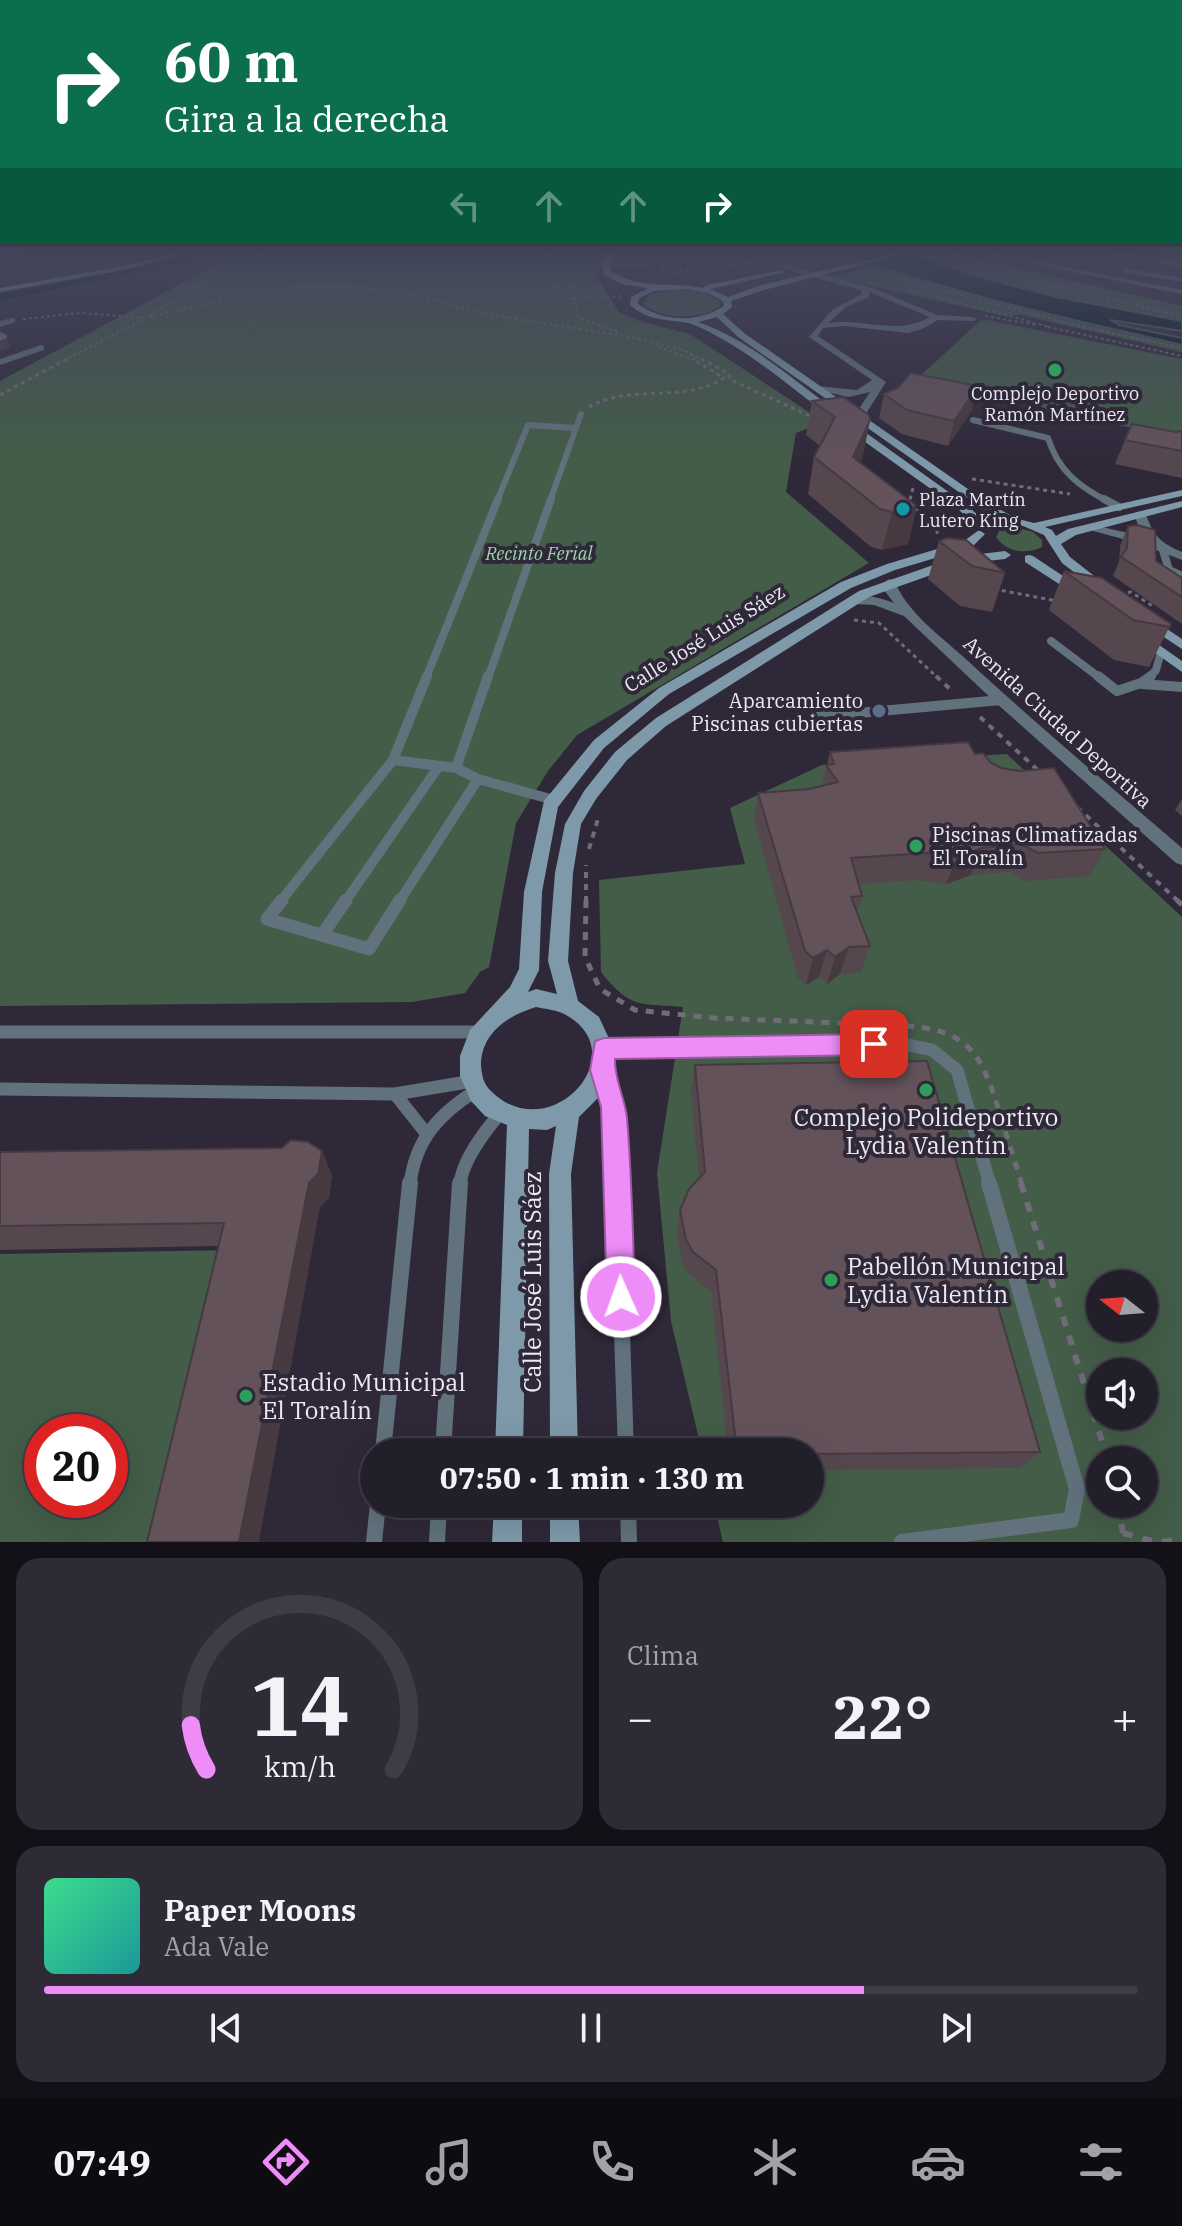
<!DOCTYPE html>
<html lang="es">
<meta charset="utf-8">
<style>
body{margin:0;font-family:"IBM Plex Serif",serif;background:#2e2b36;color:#f1f3f6;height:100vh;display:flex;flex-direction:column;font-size:30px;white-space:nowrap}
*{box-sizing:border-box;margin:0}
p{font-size:26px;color:#a2a2a8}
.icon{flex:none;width:44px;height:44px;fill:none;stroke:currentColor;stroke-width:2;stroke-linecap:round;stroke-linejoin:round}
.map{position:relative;height:1542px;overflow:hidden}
.panel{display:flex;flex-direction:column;gap:16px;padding:16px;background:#131017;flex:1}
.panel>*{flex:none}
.banner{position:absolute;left:0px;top:0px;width:1182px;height:244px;box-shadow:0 8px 32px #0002,0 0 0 2px #3f3c47;background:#0b6e4f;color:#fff;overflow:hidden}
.needle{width:52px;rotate:287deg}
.buttons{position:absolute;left:1086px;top:1270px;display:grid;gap:16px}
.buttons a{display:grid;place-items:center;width:72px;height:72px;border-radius:50%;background:#221e2a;box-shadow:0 8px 32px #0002,0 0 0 2px #3f3c47;font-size:40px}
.speed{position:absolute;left:24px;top:1414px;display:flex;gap:16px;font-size:40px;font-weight:700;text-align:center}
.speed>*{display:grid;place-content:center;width:104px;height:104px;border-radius:50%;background:#221e2a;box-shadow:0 8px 32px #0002,0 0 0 2px #3f3c47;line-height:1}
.speed .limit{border:12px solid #d22;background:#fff;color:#111}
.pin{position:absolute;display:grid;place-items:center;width:68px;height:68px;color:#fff;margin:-34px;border-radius:16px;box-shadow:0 4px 12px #0006}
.me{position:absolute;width:88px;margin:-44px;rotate:358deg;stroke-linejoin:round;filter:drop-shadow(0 0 6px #0008)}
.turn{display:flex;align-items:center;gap:28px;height:168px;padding:0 32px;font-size:36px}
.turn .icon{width:104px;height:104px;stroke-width:2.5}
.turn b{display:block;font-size:56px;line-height:68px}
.lanes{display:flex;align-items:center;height:76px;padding:0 32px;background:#0003;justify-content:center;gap:40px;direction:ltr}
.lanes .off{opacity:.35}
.big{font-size:60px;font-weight:700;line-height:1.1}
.panel .tile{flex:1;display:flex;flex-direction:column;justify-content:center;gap:12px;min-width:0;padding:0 28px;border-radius:24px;background:#2e2b36}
.panel .dial{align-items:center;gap:0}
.dial svg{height:208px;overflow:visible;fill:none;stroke:#3f3c47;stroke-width:7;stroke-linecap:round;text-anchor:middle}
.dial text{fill:#f1f3f6;stroke:none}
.song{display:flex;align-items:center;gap:24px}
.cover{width:96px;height:96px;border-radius:12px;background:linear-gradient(135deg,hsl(150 70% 55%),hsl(180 70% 35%))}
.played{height:8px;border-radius:4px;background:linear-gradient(90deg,#ee8cf8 75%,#3f3c47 75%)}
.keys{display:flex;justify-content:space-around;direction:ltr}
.heat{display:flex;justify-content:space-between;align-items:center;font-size:44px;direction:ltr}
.panel .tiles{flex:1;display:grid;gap:16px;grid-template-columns:1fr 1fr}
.tile:last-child{grid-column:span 2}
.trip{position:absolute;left:360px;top:1438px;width:464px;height:80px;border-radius:40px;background:#221e2a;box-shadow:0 8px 32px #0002,0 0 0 2px #3f3c47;font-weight:700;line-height:80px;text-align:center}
.dock{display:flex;height:128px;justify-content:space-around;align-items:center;background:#0e0c11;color:#a2a2a8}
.dock .icon{width:56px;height:56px}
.dock .current{color:#ee8cf8}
.dock b{font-size:36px;color:#f1f3f6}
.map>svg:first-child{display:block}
.green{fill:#435d48;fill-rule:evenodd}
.water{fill:#00181b;stroke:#47575c;stroke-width:2}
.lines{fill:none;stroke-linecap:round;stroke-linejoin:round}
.canal{fill:#00181b;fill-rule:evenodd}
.path-far4{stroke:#716c7a;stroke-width:2;stroke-dasharray:3 3;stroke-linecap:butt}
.path-far3{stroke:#716c7a;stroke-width:3;stroke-dasharray:4 4;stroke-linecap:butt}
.path-far2{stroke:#716c7a;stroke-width:4;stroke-dasharray:6 6;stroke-linecap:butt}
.path-far1{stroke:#716c7a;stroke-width:5;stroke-dasharray:8 8;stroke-linecap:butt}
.path{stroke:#716c7a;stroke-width:6;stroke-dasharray:10 10;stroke-linecap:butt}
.lane-far5{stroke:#61727c;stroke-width:5}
.lane-far4{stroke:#61727c;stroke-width:6}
.lane-far3{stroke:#61727c;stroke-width:8}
.lane-far2{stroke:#61727c;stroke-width:10}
.lane-far1{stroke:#61727c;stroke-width:13}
.lane{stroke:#61727c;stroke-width:16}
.street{fill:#61727c;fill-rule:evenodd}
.secondary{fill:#7e9aaa;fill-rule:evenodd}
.wall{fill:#56474e}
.shaded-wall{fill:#463940}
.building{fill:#64525b;stroke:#463940;stroke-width:2}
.route{fill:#ee8cf8;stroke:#9b5ba1;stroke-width:2}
.leisure-dot{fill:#2e9e5b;stroke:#2e2838;stroke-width:3}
.culture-dot{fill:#0f9aa8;stroke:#2e2838;stroke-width:3}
.service-dot{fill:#5c6f8a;stroke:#2e2838;stroke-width:3}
.labels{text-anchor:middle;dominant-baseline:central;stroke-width:8;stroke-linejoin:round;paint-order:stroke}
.far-poi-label{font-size:18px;fill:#ece9f3;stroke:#2e2838}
.far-park-label{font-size:18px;font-style:italic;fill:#9bd5a8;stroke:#2e2838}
.street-label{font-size:20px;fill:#ece9f3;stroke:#2e2838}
.poi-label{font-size:20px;fill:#ece9f3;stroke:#2e2838;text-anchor:end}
.near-poi-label{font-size:24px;fill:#ece9f3;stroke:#2e2838;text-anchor:start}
.near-street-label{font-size:24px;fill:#ece9f3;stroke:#2e2838}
</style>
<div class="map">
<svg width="1182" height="1542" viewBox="0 0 1182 1542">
<rect width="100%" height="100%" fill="#2e2838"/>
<path class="green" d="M244,250H621V268L592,271L619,312L639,321L690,334L824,422L796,433L786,492L869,563L577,735L548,771L516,823L489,967L480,972L465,993L412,1002L0,1006V381Z
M937,250L1182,306V321C1091,306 1003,285 917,255Z
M874,266L997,301L1182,345V352L1021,315L1005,316L831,277Z
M681,289L706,292L721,302L719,307C699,320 661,320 643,304L649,294Z
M982,319L1182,359V439L916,380Z
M1018,528L1033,532L1042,540V547C1026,555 1006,552 996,537L999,531Z
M1007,754L1182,917V1542H723L714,1504H810V1452H702L671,1321L657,1173L683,1007C640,1003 631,1010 601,972L599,880L745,864L730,808L822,765ZM1100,1284H1144V1328H1100ZM1100,1372H1144V1416H1100ZM1100,1460H1144V1504H1100Z
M233,1250L165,1542H0V1254ZM42,1432H110V1500H42Z"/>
<path class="water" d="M833,250H901L980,277L1057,297L1182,321V331L1110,320L1119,325L1182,338V345C1064,317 946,293 833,250Z"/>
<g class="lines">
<path class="canal" d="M206,250H222L131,275L0,300V294L131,269Z"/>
<path class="path-far4" d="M542,250L559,267L556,294L572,298L621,296
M803,250L820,253
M817,250L832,257
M939,250L960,256
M925,256L1182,316
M743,263L762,262
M874,272L1084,327L1182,348
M663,273L666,250
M674,274L679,271L722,269L745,261L743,254H757L772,261
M572,285L578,317L620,333
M907,289L968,305
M981,308L1049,327
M151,315L232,265L273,250
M985,316L1036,325
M23,319L81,313L145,318L257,292L313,286L363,288L423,297L485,314L631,337L685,351L705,361
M1048,327L1182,356
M658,347L698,361
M63,361L143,319"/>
<path class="path-far3" d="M701,359L728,373L731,380L810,416
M0,395L67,359
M589,407C631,383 684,404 724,378L693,359
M972,479L1070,494
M913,488L909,503L937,525V537
M994,589L1057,601
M1120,594L1131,592L1154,607
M854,620L879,623L938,678"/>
<path class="path-far2" d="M936,676L950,689
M980,717L1041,773
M1077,807L1179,902
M589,849L598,819
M586,902V865"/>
<path class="path-far1" d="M586,900L585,957L600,989L635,1010L714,1018L890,1025
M1177,900L1182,905
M906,1026C972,1030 982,1057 1000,1114C1007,1138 1015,1161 1022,1185"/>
<path class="path" d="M1021,1183L1108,1460
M1118,1504L1123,1533L1119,1542
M1123,1533L1155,1542
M1162,1542L1182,1539"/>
<path class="lane-far5" d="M1096,250L1182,265"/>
<path class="lane-far4" d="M973,420L1048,438C1058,470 1078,486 1107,501
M576,428L581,414
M497,501L528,425L576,428
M550,501L576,428"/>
<path class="lane-far3" d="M1104,499L1119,507
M1162,547L1169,570L1182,576
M1051,641L1100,678
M426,678L498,499
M488,678L551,499
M1149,678L1156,670L1161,652"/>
<path class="lane-far2" d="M1098,676L1117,691L1141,683L1151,676
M1142,684L1182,687
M815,717L1001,700
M393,760L456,768
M478,779L554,800
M280,902L393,760L427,676
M345,902L439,766
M399,902L478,779L456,768L488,676"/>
<path class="lane-far1" d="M282,900L267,919L369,949L400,900
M322,935L346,900
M0,1032H478
M604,1048L904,1044L932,1050L957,1070L990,1185
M602,1070L613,1107L617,1185
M0,1089L395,1094L473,1081
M395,1094L426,1133
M410,1185C415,1139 440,1113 477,1090
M460,1185C462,1160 485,1131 501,1112"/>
<path class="lane" d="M617,1183L626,1452
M383,1452L410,1183
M443,1452L460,1183
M628,1504L629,1542
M374,1542L378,1504
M437,1542L439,1504
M902,1542L1071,1520L1077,1489L989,1183"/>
<path class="street" d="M966,250H980L1182,290V294Z
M785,264L873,288L937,315L973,317L977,319L973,321L938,320L922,329L908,333L844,326L823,328L818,336L886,382L867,412L868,421L859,423L857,412L870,392L849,397L813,389L818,386L857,390L872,380L809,337L833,309L862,294L860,290L782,268ZM869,292L930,317C897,336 865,318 828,323L846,307L869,297Z
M1124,268L1182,278V282L1121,272Z
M12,318H15V322L0,327V321Z
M0,332L7,335V339L0,341Z
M41,345L44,346V350L0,365V359Z
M1140,511L1146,514C1153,536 1161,543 1182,552V560L1138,543L1082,528L1088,524L1142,536L1134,514Z
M889,579L894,580C907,613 942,637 968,661C1037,725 1110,786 1182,848V865L1176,863L996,703L904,616L874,605L855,604L848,600C861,591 880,598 894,603L884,590L883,583Z"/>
<path class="secondary" d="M185,250H197L123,270L0,292V288L123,266Z
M604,250H611L610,271C646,291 667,281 703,288L707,285L782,270L786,272L710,289L728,297L758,286L908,250H919L764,290L731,301L732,307L723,314L744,333L991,505L1018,519L1034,523L1182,490V496L1045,527L1052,530L1056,536L1068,529L1182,501V507L1076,535L1061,544L1070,557L1107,586L1106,589H1096L1062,563L1044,535L1023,526L999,523L997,521L1000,518L983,509L738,337L717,317L698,322C750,340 792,379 836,411V415H828C793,389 760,360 722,339C712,333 699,326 688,323C666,319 648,321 630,305L631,297L648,288L621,284L603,274ZM687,289L708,293L723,301L724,306C698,323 663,322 638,304L639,298L654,291Z
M847,425H855L964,503L987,523V529H979L956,507L847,429Z
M979,530L985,534L972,547L895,570L851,588L669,694L604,748L558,807L542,892L539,970L528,992L536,989L557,994L548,961L555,873L565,824L584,791L615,752L656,718L859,591L956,557L1005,551L1011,555L1005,559L962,564L869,597L666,726L627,760L596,799L581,824L573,873L568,961L578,1001L599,1017L612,1045L611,1069L598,1098L579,1117L571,1174L578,1452H550L549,1174L556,1126L547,1130L529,1129L523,1452H495L507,1125L485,1116L471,1101L460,1076V1056L470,1030L510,987L519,969L524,892L544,801L594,740L659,688L841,582L887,564L964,541ZM536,1007C545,1009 558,1010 566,1015C636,1054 550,1148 492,1092C483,1084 482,1076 481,1065C481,1033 509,1015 536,1007Z
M1029,555L1033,556L1084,590L1078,594L1073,593L1025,562V556Z
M1149,617L1182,639V649L1144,624V618Z
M1142,633L1182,661V672L1137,640L1135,637Z
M494,1504H522V1542H492Z
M550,1504H578L580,1542H550Z"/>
</g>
<path class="wall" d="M624,250H652L651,266H624Z
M688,250H718L717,263H691Z
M884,394L972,410L948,446L902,434L879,418Z
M843,397L863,456L860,463L917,506L908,544L882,550L871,547L808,494L814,457L820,446L806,435L812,401Z
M1182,431V478L1115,464L1125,440Z
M1128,526L1156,561L1182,578V624L1113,576L1119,562L1120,546Z
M939,541L1005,573L992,612L960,606L928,579Z
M1064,571L1171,624L1149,667L1114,660L1049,610Z
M830,752L975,754L990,762L1105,849L1090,876L1024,881L1009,872L971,875L946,884L917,880L859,884L862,896L857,912L870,946L861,972L840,974L827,984L819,977L806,985L798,978L754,820L758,793L809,789L822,786Z
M1182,799V816L1175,810Z
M695,1065L1040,1452L1019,1468L810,1470V1452H728L711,1292L689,1274L682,1263L677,1233L680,1210L699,1178L691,1091Z
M322,1151L332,1176L329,1198L320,1207L219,1246L0,1250V1152Z"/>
<path class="shaded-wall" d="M0,250H7L8,254L0,255Z
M7,338L10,347L0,351V341Z
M978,386L972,410L948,446L954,421Z
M870,420L863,456L850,485L853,457Z
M917,506L908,544L882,550L892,512Z
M982,848L971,875L946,884L957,857Z
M849,947L840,974L827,984L835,957Z
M827,950L819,977L806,985L813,958Z
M322,1151L332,1176L329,1198L320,1207L259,1542H239L309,1183Z"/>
<path class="building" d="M911,373L978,386L954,421L907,410L884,394L898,388Z
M843,397L869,415L870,420L853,457L917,506L892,512L880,509L814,457L835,417L812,401Z
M1132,424L1176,432L1182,431V451L1125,440Z
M1137,525L1155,530L1156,561L1182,578V597L1121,557L1127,548L1128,526Z
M947,538L966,540L1005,573L972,566L939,541Z
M1064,571L1102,578L1171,624L1170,627L1133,620Z
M968,742L975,754L983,753L990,762L1001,768L1020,771L1054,768L1105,849L1038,853L1021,844L982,848L957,857L927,853L851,858L862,896L851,897L870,946L849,947L835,957L827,950L813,958L805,951L758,793L809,789L838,782L826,765L834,764L830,752Z
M927,1061L1040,1452L810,1454V1452H737L716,1270L693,1252L686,1240L680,1210L689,1189L705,1172L695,1065Z
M291,1140L308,1142L322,1151L318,1174L309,1183L239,1542H147L224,1223L0,1226V1152L282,1148Z"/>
<linearGradient id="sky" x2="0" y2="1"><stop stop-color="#19161f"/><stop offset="0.54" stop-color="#46485e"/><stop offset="1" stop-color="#46485e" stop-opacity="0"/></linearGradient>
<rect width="1182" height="466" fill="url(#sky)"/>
<path class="route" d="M874,1034L882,1037L886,1044L882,1052L874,1055L615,1059C614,1079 625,1098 627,1118C632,1178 633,1237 635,1297L631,1307L621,1311L611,1307L607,1297L601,1107L590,1070L595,1041L604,1038Z"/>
<g class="leisure-dot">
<circle cx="1055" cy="370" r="8"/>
<circle cx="916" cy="846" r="8"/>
<circle cx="926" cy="1090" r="8"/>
<circle cx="831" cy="1280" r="8"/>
<circle cx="246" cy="1396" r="8"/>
</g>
<circle class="culture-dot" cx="903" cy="509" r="8"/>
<circle class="service-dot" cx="879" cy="711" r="8"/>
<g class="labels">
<g class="far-poi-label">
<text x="1055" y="393">Complejo Deportivo<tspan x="1055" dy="21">Ramón Martínez</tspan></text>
<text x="919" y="499" text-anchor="start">Plaza Martín<tspan x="919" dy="21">Lutero King</tspan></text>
</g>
<g class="far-park-label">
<text x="539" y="553">Recinto Ferial</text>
</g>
<g class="street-label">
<text transform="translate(704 638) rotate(-32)">Calle José Luis Sáez</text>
<text transform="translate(1058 722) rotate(42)">Avenida Ciudad Deportiva</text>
</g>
<g class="poi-label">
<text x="863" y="700">Aparcamiento<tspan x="863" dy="23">Piscinas cubiertas</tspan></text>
<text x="932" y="834" text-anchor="start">Piscinas Climatizadas<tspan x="932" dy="23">El Toralín</tspan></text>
</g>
<g class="near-poi-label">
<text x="926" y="1117" text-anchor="middle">Complejo Polideportivo<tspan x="926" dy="28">Lydia Valentín</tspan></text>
<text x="847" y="1266">Pabellón Municipal<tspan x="847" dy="28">Lydia Valentín</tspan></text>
<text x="262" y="1382">Estadio Municipal<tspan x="262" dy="28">El Toralín</tspan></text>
</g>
<g class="near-street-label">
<text transform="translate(532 1282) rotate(-90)">Calle José Luis Sáez</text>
</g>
</g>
</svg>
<div class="buttons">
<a><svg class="needle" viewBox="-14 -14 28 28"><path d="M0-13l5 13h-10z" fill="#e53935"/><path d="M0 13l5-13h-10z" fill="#a2a2a8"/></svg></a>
<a><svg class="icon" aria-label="sound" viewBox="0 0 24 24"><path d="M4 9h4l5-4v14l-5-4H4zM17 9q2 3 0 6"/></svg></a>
<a><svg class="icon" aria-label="search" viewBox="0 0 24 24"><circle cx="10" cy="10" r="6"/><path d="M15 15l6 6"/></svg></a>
</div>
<div class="speed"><div class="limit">20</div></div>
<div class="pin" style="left:874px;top:1044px;background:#d93025"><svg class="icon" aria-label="arrive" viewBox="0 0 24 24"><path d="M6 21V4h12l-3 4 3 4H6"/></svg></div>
<svg class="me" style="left:621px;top:1297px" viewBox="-20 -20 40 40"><circle r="17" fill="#ee8cf8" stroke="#fff" stroke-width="3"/><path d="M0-11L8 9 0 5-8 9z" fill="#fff"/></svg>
<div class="trip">07:50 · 1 min · 130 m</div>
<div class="banner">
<div class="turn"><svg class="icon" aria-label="right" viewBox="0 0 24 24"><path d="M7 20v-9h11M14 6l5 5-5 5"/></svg><div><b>60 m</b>Gira a la derecha</div></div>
<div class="lanes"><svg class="icon off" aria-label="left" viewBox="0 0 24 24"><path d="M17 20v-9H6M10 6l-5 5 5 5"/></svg><svg class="icon off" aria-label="ahead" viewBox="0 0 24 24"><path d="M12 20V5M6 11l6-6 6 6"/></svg><svg class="icon off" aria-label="ahead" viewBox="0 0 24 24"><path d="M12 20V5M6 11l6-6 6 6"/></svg><svg class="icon" aria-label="right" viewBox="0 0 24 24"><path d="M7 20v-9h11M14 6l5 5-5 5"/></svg></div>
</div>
</div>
<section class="panel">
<div class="tiles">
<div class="tile dial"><svg viewBox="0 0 100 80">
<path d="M14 69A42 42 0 1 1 86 69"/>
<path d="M14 69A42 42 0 0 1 8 52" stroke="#ee8cf8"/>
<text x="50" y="56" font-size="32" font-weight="700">14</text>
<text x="50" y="72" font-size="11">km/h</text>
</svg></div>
<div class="tile"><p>Clima</p>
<div class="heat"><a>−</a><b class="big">22°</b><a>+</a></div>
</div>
<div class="tile">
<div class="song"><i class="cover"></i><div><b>Paper Moons</b><p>Ada Vale</p></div></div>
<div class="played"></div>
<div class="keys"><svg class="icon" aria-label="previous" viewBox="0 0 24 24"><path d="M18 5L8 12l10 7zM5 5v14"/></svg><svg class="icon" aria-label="pause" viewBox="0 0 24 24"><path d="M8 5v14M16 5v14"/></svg><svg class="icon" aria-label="next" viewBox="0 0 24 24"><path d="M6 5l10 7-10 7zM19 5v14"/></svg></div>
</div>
</div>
</section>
<nav class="dock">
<b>07:49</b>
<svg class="icon current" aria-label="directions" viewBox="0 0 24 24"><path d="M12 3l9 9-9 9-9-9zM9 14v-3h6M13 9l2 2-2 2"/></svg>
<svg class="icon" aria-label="music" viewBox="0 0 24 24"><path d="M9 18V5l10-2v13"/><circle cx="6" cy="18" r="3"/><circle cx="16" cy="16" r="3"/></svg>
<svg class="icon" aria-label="phone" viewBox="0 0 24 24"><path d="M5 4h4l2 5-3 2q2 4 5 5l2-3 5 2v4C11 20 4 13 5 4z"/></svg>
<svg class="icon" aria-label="climate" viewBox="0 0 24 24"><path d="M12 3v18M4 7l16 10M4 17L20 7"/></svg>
<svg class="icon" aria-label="car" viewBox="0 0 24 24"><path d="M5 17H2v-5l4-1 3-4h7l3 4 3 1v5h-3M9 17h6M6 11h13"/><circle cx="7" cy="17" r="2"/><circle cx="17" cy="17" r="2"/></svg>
<svg class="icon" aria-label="filters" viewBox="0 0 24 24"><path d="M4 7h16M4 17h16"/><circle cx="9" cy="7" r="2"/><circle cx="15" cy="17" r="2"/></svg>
</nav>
